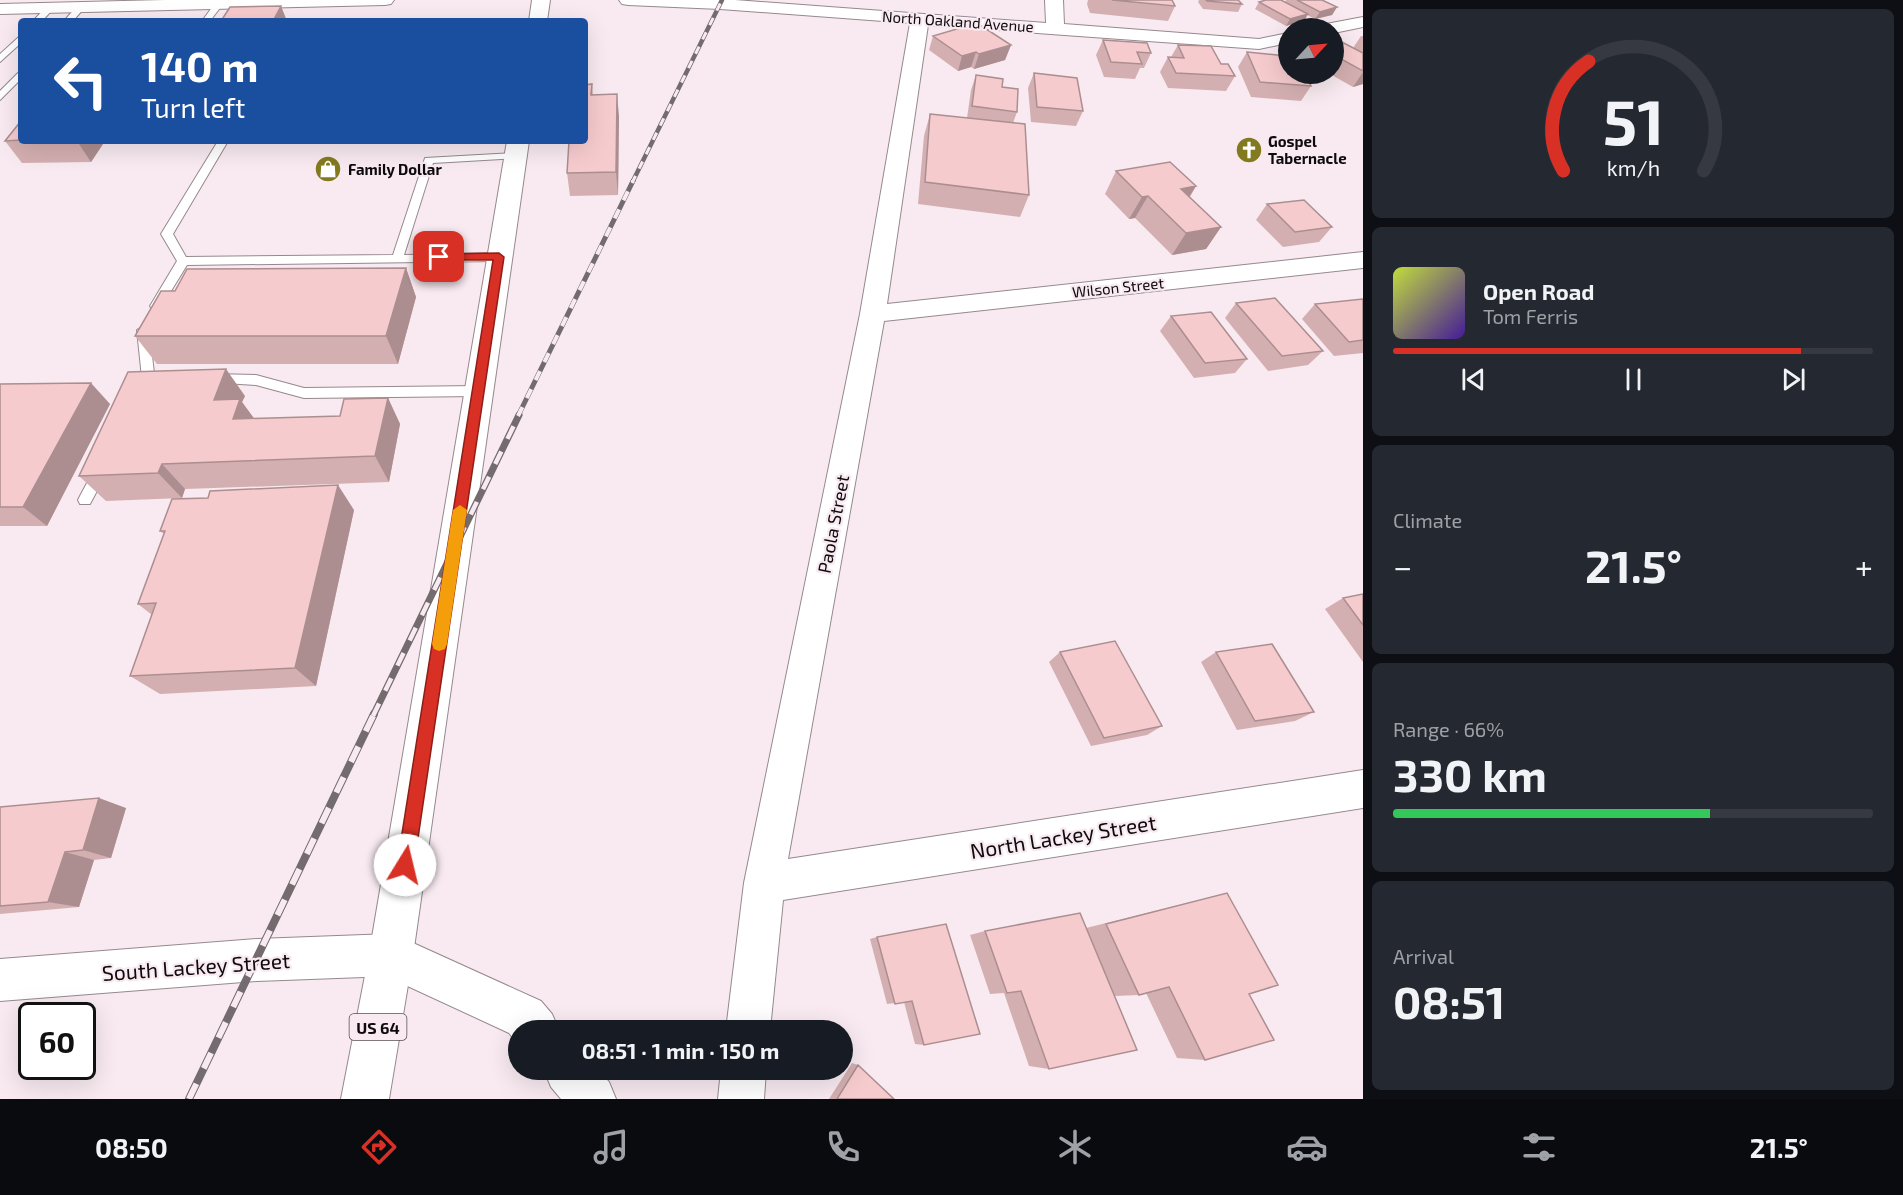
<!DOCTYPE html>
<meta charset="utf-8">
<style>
body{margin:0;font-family:"Exo 2",sans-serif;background:#242831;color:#f1f3f6;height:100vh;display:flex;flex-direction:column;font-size:22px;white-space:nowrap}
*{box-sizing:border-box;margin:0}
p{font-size:20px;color:#9ea1a6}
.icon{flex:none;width:33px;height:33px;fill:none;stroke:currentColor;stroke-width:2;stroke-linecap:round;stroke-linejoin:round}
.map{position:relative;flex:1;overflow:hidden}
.sheet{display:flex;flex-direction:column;gap:9px;padding:9px;background:#0d0f14;width:540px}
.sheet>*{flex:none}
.banner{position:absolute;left:18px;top:18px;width:570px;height:126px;border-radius:6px;box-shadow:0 6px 24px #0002;background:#1a4fa0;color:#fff;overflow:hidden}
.needle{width:39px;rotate:64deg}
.fabs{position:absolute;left:1278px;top:18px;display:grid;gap:12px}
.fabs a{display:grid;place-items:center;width:66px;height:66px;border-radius:50%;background:#171b24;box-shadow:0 6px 24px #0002;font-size:30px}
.speed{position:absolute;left:18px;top:1002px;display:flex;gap:12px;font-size:30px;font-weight:700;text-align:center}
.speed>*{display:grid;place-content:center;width:78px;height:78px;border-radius:50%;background:#171b24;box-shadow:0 6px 24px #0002;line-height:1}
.speed .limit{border:3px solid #111;border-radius:9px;background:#fff;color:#111}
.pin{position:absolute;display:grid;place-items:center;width:51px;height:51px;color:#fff;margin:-26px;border-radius:12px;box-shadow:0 3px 9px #0006}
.me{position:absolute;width:66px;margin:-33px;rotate:9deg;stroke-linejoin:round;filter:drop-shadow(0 0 4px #0008)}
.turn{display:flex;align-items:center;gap:21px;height:126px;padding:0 24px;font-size:27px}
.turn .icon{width:78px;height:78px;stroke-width:2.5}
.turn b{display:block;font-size:42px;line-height:51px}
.big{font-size:45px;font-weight:700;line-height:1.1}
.sheet .widget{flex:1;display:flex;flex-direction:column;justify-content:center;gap:9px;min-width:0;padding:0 21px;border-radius:9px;background:#242831}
.sheet .dial{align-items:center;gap:0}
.dial svg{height:156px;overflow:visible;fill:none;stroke:#363941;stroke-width:7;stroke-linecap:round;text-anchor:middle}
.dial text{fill:#f1f3f6;stroke:none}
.song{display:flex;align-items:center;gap:18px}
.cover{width:72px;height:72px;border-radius:9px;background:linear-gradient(135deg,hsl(70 70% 55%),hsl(260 70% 35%))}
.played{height:6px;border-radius:3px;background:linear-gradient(90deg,#d93025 85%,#363941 85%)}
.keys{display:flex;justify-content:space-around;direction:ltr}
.heat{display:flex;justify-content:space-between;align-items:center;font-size:33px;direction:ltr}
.charge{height:9px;border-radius:4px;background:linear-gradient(90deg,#34c759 66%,#363941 0)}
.trip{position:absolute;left:508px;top:1020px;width:345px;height:60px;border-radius:30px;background:#171b24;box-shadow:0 6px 24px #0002;font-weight:700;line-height:60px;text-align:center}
.dock{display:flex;height:96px;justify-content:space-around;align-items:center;background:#090b0e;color:#9ea1a6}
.dock .icon{width:42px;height:42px}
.dock .current{color:#d93025}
.dock b{font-size:27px;color:#f1f3f6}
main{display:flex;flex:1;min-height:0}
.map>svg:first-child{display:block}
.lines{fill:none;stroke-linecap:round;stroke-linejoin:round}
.service-casing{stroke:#95898e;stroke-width:2}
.minor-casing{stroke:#95898e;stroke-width:2}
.secondary-casing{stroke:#95898e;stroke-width:2}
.primary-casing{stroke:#95898e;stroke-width:2}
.service{fill:#fff;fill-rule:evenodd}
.minor{fill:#fff;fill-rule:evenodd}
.secondary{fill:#fff;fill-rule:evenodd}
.primary{fill:#fff;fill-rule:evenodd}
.rail-far3-casing{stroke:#736b6e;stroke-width:4.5}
.rail-far2-casing{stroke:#736b6e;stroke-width:5}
.rail-far1-casing{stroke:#736b6e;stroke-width:7}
.rail-casing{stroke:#736b6e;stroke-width:8}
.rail-far3{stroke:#f8eaf0;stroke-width:3;stroke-dasharray:8;stroke-linecap:butt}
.rail-far2{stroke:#f8eaf0;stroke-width:4;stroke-dasharray:10;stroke-linecap:butt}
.rail-far1{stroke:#f8eaf0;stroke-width:4.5;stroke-dasharray:14;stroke-linecap:butt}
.rail{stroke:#f8eaf0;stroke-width:6;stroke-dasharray:17;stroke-linecap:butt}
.wall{fill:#d4afb1}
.shaded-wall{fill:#ac8e90}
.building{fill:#f6cbce;stroke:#ac8e90;stroke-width:1.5}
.route{fill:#d93025;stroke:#8d1f18;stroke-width:1.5}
.slow{fill:#f59e0b}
.labels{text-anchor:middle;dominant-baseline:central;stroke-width:4.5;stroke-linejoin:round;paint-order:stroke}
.far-street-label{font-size:15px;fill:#0f0b0d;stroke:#f8eaf0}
.far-poi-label{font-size:15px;font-weight:bold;fill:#0f0b0d;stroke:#f8eaf0;text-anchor:start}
.shield{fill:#f8eaf0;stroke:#554e51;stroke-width:1.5}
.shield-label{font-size:16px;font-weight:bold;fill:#0f0b0d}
.street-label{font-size:18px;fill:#0f0b0d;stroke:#f8eaf0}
.near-street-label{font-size:21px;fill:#0f0b0d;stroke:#f8eaf0}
</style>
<main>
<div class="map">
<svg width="1363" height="1099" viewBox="0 0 1363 1099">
<rect width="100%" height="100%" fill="#f8eaf0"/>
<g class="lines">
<defs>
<path id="service" d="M216,2L223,4L210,21H202Z
M48,5L55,7L42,21H33Z
M78,5L85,7L73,21H64Z
M21,35V43L0,62V54Z
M21,70V79L0,100V91Z
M218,141H228L173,234L186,257L393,255L425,158L515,153L520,156L519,158L433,163L404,255L499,253L505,257L499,261L187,265L160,309H152L150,306L177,261L161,234Z
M143,326L149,330L154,373L167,375L168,378L167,381L148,383L142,378L137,330Z
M213,374L256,375L304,388L479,386L486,391L479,396L304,398L256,385L208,382L207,379L208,376Z
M100,466L105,468L107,472L90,504H80L78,500L80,496L95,468Z"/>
<path id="minor" d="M165,0H394L391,4L385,5L0,14V4Z
M619,0H735L1046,23L1045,0H1063L1064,24L1259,39L1288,33V43L1259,49L928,25L887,304L1363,252V268L884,321L788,859L1363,770V808L783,900L770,1030H726L744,883L860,314L910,23L720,9L628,5L622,4Z
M1363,17V27L1334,33V28H1323L1326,24Z
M391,934L406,940L412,955L406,970L391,976L257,981L0,1001V959L257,939Z
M721,1070H766L764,1099H718Z"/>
<path id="secondary" d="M391,933L541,1001L552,1014L559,1030H519V1046L509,1033L375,971L369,955L375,939Z
M544,1070H598L609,1082L616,1099H561L551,1087Z"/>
<path id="primary" d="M532,0H550L547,21H529Z
M507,141H529L413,955L389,1099H341L369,955Z"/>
</defs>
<use href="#service" class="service-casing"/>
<use href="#minor" class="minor-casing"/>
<use href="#secondary" class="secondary-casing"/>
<use href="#primary" class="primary-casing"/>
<use href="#service" class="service"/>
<use href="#minor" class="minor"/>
<use href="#secondary" class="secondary"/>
<use href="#primary" class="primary"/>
<defs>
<path id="rail-far3" d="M632,183L722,0"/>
<path id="rail-far2" d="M518,416L633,181"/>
<path id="rail-far1" d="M373,716L519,415"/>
<path id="rail" d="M189,1099L374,714"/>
</defs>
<use href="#rail-far3" class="rail-far3-casing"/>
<use href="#rail-far2" class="rail-far2-casing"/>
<use href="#rail-far1" class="rail-far1-casing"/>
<use href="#rail" class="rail-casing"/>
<use href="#rail-far3" class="rail-far3"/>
<use href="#rail-far2" class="rail-far2"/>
<use href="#rail-far1" class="rail-far1"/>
<use href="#rail" class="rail"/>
</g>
<path class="wall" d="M1088,0H1172L1175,6L1168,21L1090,13L1087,4Z
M1199,0H1238L1242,4L1238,12L1203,9L1198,2Z
M1286,0H1322L1337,7L1332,15L1315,19L1307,15L1304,21L1286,26L1255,9L1259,2H1285Z
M933,36L1011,45L1005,60L974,69L971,67L958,71L929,50Z
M1361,36H1363V84L1353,87L1330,74H1334V41L1353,48Z
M1103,40L1151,53L1144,68H1140L1135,79L1104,77L1096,55Z
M1178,45L1221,64L1235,76L1226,91L1168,88L1160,72L1168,57H1171Z
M1247,52L1311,86L1301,101L1251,97L1238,67Z
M1034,73L1083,111L1076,126L1031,122L1028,88Z
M976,75L1002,87L1017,112L1013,123L1029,195L1020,217L918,204L924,136L930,114L967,118L971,90Z
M592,84L593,95L619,116L618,195L570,196L567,173Z
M21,121V141H105L91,162L22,163L5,141Z
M1116,171L1196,186L1190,197L1221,227L1206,249L1172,255L1135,218L1129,219L1105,194Z
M1267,204L1332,227L1319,242L1283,247L1256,220Z
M406,268L416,297L398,364H157L135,336L175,291Z
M1363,299V353L1334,356L1302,319L1315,304Z
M1236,303L1323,351L1308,365L1268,371L1225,318Z
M1171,316L1247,359L1235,373L1194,378L1160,331Z
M0,384L110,404L47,526H0Z
M245,396L242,402L254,419L340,416L388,398L400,424L389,482L185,489L182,498L106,501L79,476Z
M354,510L316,686L160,694L130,676L152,615L138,604L164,534L160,531Z
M1363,594V662L1325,609L1343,598Z
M1060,652L1162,726L1147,735L1091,746L1049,662Z
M1216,652L1314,712L1295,721L1237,730L1201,662Z
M0,807L126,808L111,858L94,860L79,907L0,914Z
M1227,893L1249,994L1205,1060L1177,1058L1146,993L1139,995L1115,996L1101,964L1049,1069L1029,1066L1004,993L990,994L970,935L985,931L1086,928Z
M946,924L924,1045L915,1044L904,1002L887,1004L870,939L877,937Z
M852,1063L858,1065L894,1099H829Z"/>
<path class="shaded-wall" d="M281,6L287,21H273Z
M1337,7L1332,15L1315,19L1320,12Z
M1308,14L1304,21L1286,26L1290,19Z
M1011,45L1005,60L974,69L979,54Z
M976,52L971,67L958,71L962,56Z
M1363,72V84L1353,87Z
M617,94L619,116L618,195L616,172Z
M77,141H105L91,162Z
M1196,186L1182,208L1181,189Z
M1148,196L1135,218L1129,219L1142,197Z
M1221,227L1206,249L1172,255L1186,233Z
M406,268L416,297L398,364L386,336Z
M226,369L245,396L242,402L259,425L252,445L214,400Z
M91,383L110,404L47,526L23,507Z
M388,398L400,424L389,482L375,456Z
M162,464L185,489L182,498L158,473Z
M338,485L354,510L316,686L295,668Z
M99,798L126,808L111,858L83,850Z
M65,852L94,860L79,907L48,902Z"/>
<path class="building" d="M1112,0H1172L1175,6Z
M1206,0H1238L1242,4L1207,1Z
M1266,0H1281L1308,14L1290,19L1259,2Z
M1297,0H1322L1337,7L1320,12Z
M281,6L273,21H221L230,7Z
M977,23L1011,45L979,54L976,52L962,56L933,36Z
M1103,40L1147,43L1151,53L1137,52L1142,64L1111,62Z
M1338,40L1363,53V71L1334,55V41Z
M1178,45L1211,46L1221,64H1228L1235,76L1176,73L1168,57L1184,58Z
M1247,52L1287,56L1288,59V74H1305L1311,86L1260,82Z
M1034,73L1077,78L1083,111L1037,107Z
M976,75L1003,79L1002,87L1018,89L1017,112L972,106Z
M592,84L591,95L617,94L616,172L567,173L569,141H585V85Z
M930,114L1025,124L1029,195L925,182Z
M21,121V140L5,141Z
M1170,162L1196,186L1181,189L1221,227L1186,233L1148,196L1142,197L1116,171Z
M1304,200L1332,227L1295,232L1267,204Z
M406,268L386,336H135L161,291H175L187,269Z
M1275,298L1323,351L1282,356L1236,303Z
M1363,299V340L1349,342L1315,304Z
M1211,312L1247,359L1205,363L1171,316Z
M226,369L214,400L240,399L233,419L340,416L344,399L388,398L375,456L162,464L158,473L79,476L128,372Z
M91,383L23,507H0V384Z
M338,485L295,668L130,676L156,603L138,604L165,531H160L172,499L208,498L210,491Z
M1363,594V625L1343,598Z
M1115,641L1162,726L1104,738L1060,652Z
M1272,644L1314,712L1255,721L1216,652Z
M99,798L83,850L65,852L48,902L0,906V807Z
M1227,893L1278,985L1249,994L1274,1040L1205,1060L1169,987L1139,995L1106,924Z
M1080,913L1137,1050L1049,1069L1021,991L1007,993L985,931Z
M946,924L980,1034L924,1045L912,1001L895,1004L877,937Z
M858,1065L894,1099H837Z"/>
<path class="route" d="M499,253L504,257L414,865L412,871L405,873L399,871L397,865L493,260H439L433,257L439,254Z"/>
<path class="slow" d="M460,505L467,510L447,644L445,649L439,651L434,649L432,644L453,510Z"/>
<defs>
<symbol id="church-disc" viewBox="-11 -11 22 22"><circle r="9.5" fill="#837a20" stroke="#f8eaf0"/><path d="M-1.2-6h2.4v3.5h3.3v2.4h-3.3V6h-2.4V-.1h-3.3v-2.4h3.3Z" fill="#fff"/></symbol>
<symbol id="shop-disc" viewBox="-11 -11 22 22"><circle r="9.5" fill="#837a20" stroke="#f8eaf0"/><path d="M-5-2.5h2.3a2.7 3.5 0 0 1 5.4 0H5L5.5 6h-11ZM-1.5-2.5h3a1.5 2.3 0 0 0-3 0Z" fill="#fff"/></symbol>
</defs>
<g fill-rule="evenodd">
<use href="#church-disc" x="1234" y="135" width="30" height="30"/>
<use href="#shop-disc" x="313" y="154" width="30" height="30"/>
</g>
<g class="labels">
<g class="far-street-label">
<text transform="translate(958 21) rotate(4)">North Oakland Avenue</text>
<text transform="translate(1118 287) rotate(-6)">Wilson Street</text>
</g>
<g class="far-poi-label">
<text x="1268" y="141">Gospel<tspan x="1268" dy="17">Tabernacle</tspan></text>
<text x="348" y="169">Family Dollar</text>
</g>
<rect class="shield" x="349.5" y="1014" width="57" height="26" rx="4.5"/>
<g class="shield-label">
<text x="378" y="1027">US 64</text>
</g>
<g class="street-label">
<text transform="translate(833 524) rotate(-79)">Paola Street</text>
</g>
<g class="near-street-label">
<text transform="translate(1063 836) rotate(-9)">North Lackey Street</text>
<text transform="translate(196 966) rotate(-4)">South Lackey Street</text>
</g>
</g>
</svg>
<div class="fabs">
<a><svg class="needle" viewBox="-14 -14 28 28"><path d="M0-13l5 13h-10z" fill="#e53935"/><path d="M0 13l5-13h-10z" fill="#9ea1a6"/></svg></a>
</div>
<div class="speed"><div class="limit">60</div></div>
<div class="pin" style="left:439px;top:257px;background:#d93025"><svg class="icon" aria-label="arrive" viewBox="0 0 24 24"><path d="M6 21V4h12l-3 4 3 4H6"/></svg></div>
<svg class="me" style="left:405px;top:865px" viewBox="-20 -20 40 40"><circle r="19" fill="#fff"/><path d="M0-13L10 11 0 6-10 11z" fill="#d93025"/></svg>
<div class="trip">08:51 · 1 min · 150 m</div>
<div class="banner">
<div class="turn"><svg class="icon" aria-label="left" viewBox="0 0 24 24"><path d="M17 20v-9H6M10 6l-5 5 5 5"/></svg><div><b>140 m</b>Turn left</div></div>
</div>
</div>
<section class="sheet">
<div class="widget dial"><svg viewBox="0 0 100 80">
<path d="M14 69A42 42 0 1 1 86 69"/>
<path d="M14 69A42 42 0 0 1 27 13" stroke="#d93025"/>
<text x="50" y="56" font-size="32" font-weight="700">51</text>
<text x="50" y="72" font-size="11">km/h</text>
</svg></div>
<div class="widget">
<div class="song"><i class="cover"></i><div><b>Open Road</b><p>Tom Ferris</p></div></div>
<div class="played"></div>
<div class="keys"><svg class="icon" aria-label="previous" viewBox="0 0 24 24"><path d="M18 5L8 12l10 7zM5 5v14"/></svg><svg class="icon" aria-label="pause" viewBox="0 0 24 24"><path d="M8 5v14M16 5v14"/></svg><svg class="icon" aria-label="next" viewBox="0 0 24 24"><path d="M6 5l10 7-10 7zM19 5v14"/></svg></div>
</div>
<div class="widget"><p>Climate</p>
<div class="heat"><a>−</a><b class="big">21.5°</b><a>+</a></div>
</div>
<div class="widget"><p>Range · 66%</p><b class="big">330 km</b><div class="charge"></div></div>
<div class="widget"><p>Arrival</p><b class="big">08:51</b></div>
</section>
</main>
<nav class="dock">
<b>08:50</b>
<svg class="icon current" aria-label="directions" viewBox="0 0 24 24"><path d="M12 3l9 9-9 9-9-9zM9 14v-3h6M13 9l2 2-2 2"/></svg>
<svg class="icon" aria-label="music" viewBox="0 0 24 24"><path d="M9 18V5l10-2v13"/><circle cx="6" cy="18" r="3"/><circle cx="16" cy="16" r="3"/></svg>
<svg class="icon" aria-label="phone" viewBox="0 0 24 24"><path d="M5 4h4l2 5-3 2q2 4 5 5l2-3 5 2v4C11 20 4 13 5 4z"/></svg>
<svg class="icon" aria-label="climate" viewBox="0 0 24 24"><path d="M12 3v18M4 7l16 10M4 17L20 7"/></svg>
<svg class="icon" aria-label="car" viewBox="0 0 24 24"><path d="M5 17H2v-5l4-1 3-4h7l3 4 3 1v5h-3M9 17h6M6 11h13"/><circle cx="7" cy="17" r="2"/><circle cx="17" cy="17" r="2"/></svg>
<svg class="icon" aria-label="filters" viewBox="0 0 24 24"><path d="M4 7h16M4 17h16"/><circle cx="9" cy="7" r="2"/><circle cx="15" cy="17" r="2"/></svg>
<b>21.5°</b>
</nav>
